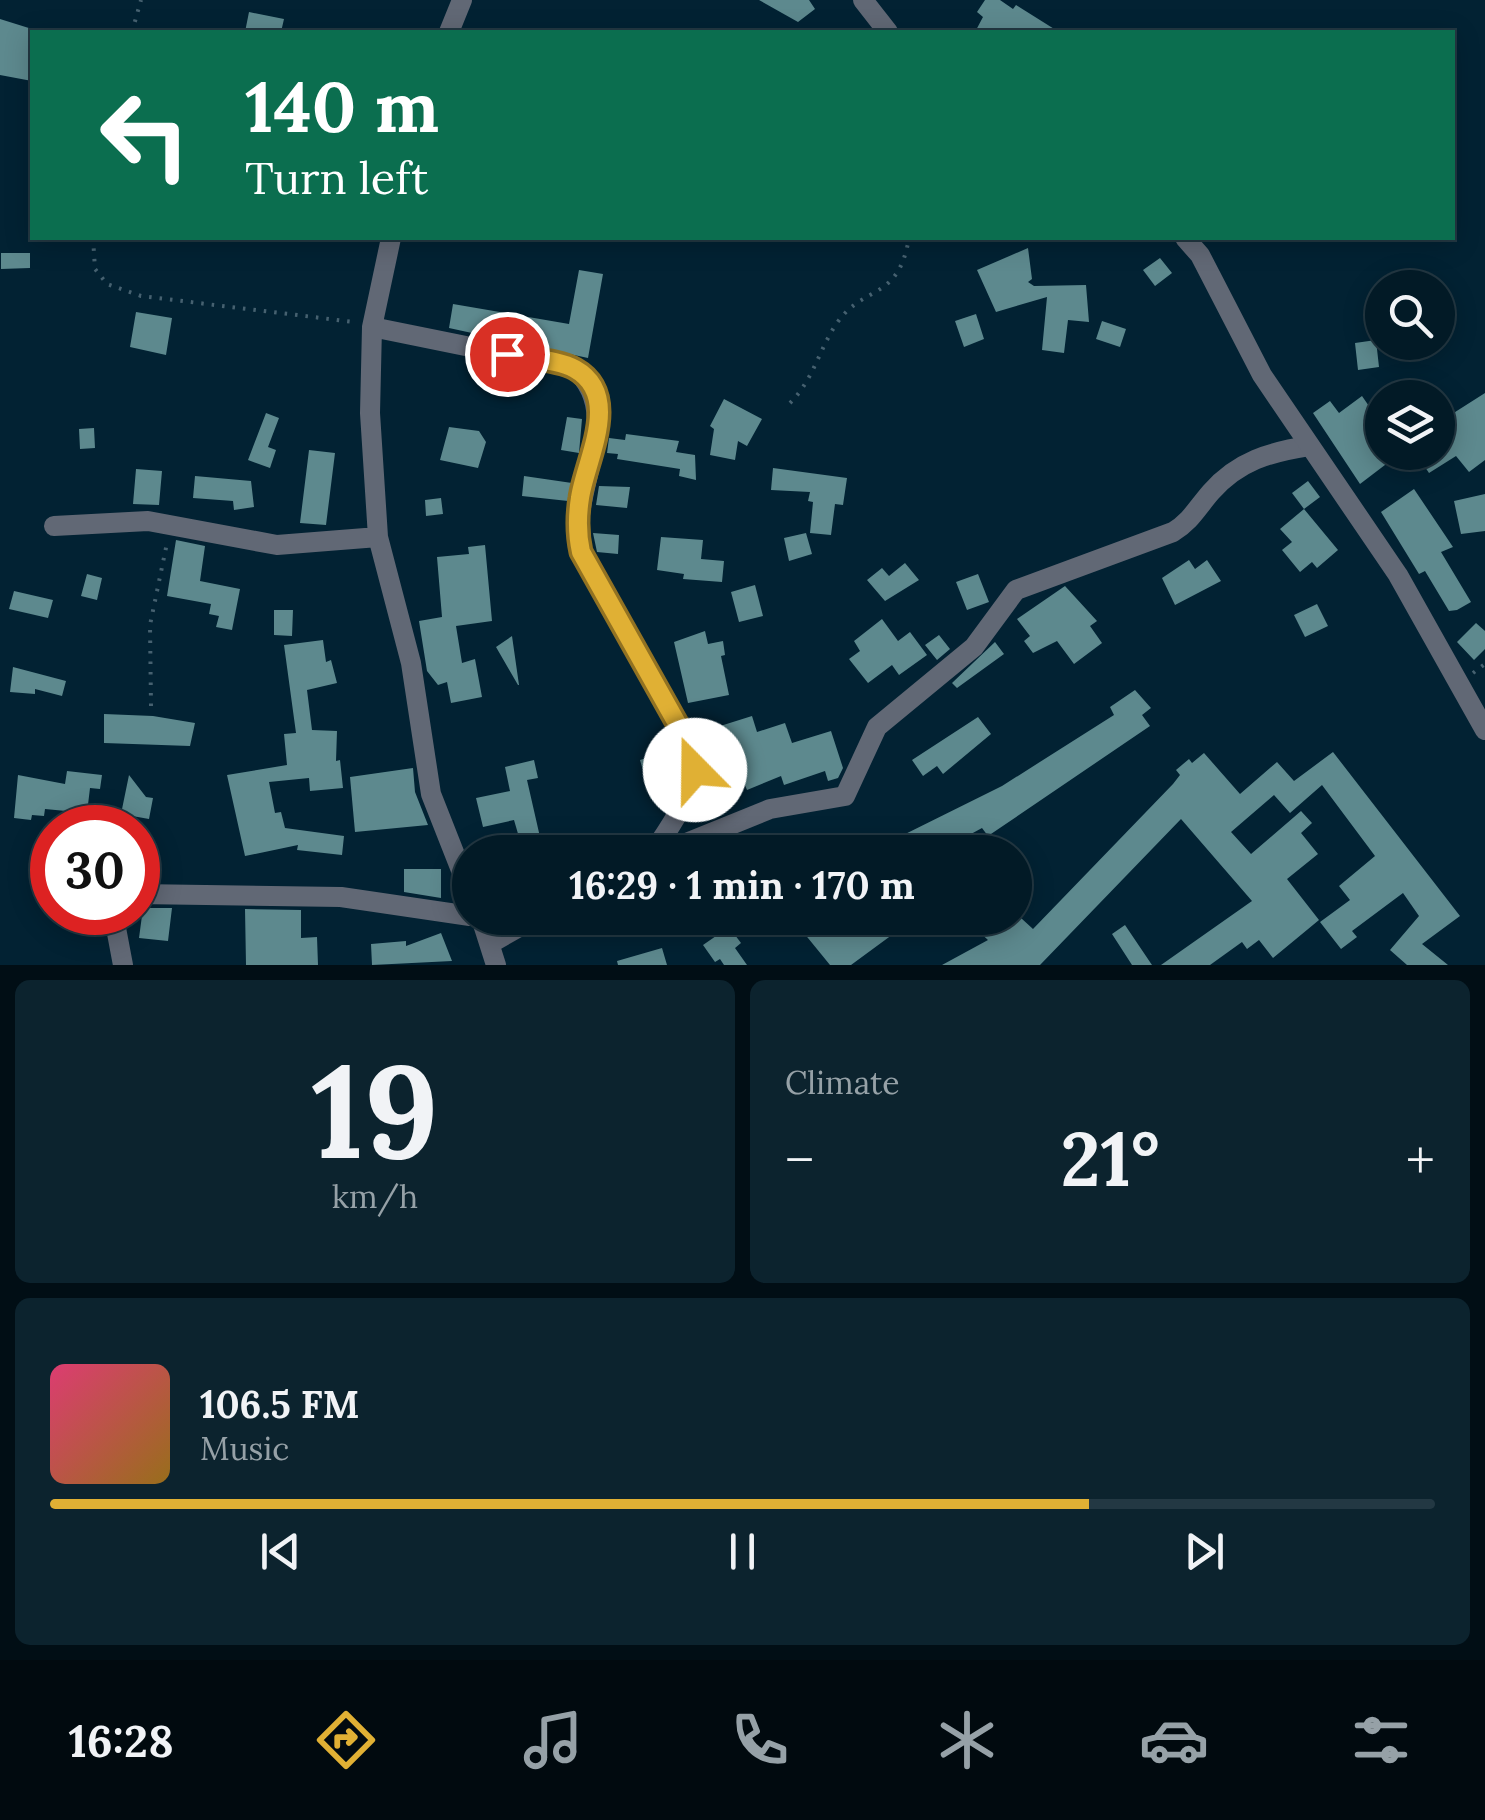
<!DOCTYPE html>
<meta charset="utf-8">
<style>
body{margin:0;font-family:Lora,serif;background:#0c232e;color:#f1f3f6;height:100vh;display:flex;flex-direction:column;font-size:38px;white-space:nowrap}
*{box-sizing:border-box;margin:0}
p{font-size:32px;color:#96a1a7}
.icon{flex:none;width:55px;height:55px;fill:none;stroke:currentColor;stroke-width:2;stroke-linecap:round;stroke-linejoin:round}
.map{position:relative;height:965px;overflow:hidden}
.panel{display:flex;flex-direction:column;gap:15px;padding:15px;background:#010e15;flex:1}
.panel>*{flex:none}
.top-card{position:absolute;left:30px;top:30px;width:1425px;height:210px;border-radius:0px;box-shadow:0 5px 25px #0003,0 0 0 2px #233843;background:#0b6e4f;color:#fff;overflow:hidden}
.controls{position:absolute;left:1365px;top:270px;display:grid;gap:20px}
.controls a{display:grid;place-items:center;width:90px;height:90px;border-radius:50%;background:#021a26;box-shadow:0 5px 25px #0003,0 0 0 2px #233843;font-size:50px}
.speed{position:absolute;left:30px;top:805px;display:flex;gap:20px;font-size:50px;font-weight:700;text-align:center}
.speed>*{display:grid;place-content:center;width:130px;height:130px;border-radius:50%;background:#021a26;box-shadow:0 5px 25px #0003,0 0 0 2px #233843;line-height:1}
.speed .limit{border:15px solid #d22;background:#fff;color:#111}
.pin{position:absolute;display:grid;place-items:center;width:85px;height:85px;color:#fff;margin:-42px;border:5px solid #fff;border-radius:50%;box-shadow:0 2px 10px #0007}
.me{position:absolute;width:110px;margin:-55px;rotate:338deg;stroke-linejoin:round;filter:drop-shadow(0 0 8px #0008)}
.turn{display:flex;align-items:center;gap:35px;height:210px;padding:0 50px;font-size:45px}
.turn .icon{width:130px;height:130px;stroke-width:2.5}
.turn b{display:block;font-size:70px;line-height:85px}
.big{font-size:75px;font-weight:700;line-height:1.1}
.panel .widget{flex:1;display:flex;flex-direction:column;justify-content:center;gap:15px;min-width:0;padding:0 35px;border-radius:15px;background:#0c232e}
.panel .dial{align-items:center;gap:0}
.dial b{font-size:130px;line-height:1}
.song{display:flex;align-items:center;gap:30px}
.cover{width:120px;height:120px;border-radius:15px;background:linear-gradient(135deg,hsl(340 70% 55%),hsl(40 70% 35%))}
.played{height:10px;border-radius:5px;background:linear-gradient(90deg,#e0b034 75%,#233843 75%)}
.keys{display:flex;justify-content:space-around;direction:ltr}
.heat{display:flex;justify-content:space-between;align-items:center;font-size:55px;direction:ltr}
.panel .tiles{flex:1;display:grid;gap:15px;grid-template-columns:1fr 1fr}
.widget:last-child{grid-column:span 2}
.trip{position:absolute;left:452px;top:835px;width:580px;height:100px;border-radius:50px;background:#021a26;box-shadow:0 5px 25px #0003,0 0 0 2px #233843;font-weight:700;line-height:100px;text-align:center}
.tabs{display:flex;height:160px;justify-content:space-around;align-items:center;background:#010a0f;color:#96a1a7}
.tabs .icon{width:70px;height:70px}
.tabs .selected{color:#e0b034}
.tabs b{font-size:45px;color:#f1f3f6}
.map>svg:first-child{display:block}
.building{fill:#5d898e}
.lines{fill:none;stroke-linecap:round;stroke-linejoin:round}
.path{stroke:#466170;stroke-width:4;stroke-dasharray:2.5 8;stroke-linecap:butt}
.minor{stroke:#616875;stroke-width:20}
.tertiary{stroke:#616875;stroke-width:20}
.route-casing{stroke:#927222;stroke-width:25}
.route{stroke:#e0b034;stroke-width:18}
</style>
<div class="map">
<svg width="1485" height="965" viewBox="0 0 1485 965">
<rect width="100%" height="100%" fill="#022233"/>
<path class="building" d="M759,0H809L815,9L798,22Z
M985,0H1000L1013,9L1016,5L1059,32H975L983,17L977,12Z
M249,12L284,19L281,32H245Z
M0,19L32,29V81L0,75Z
M1028,248L1032,279L1028,282L1034,286L1086,285L1089,322L1068,320L1064,353L1042,350L1047,297L996,312L977,270Z
M1,253H30V268L1,269Z
M1160,258L1172,273L1155,286L1143,270Z
M579,270L603,274L588,358L449,328L453,304L569,324Z
M136,312L172,318L166,355L130,347Z
M976,314L984,339L964,347L955,321Z
M1102,321L1126,329L1120,347L1096,339Z
M1376,340L1379,367L1358,370L1355,343Z
M1438,391L1452,414L1485,393V460L1469,472L1456,456L1429,473L1415,452H1438Z
M1362,396L1382,425V452H1402L1360,484L1313,413L1330,401L1339,413Z
M724,399L762,419L747,446L738,441L735,460L710,455L714,429L710,426Z
M266,413L279,418L268,447L276,450L270,468L248,460Z
M567,417L582,419L579,453L561,450Z
M449,427L479,431L486,442L478,468L440,460Z
M94,428L95,448L80,449L79,429Z
M626,434L679,441L676,452L695,455L696,480L679,476L680,469L617,459L618,454L607,453L609,438L625,440Z
M309,450L335,453L326,525L300,523Z
M773,468L847,478L843,505L835,504L831,535L810,533L813,502L808,501L810,492L771,490Z
M136,469L162,471L159,505L133,504Z
M195,476L251,481L254,507L234,510L233,501L193,498Z
M524,476L572,483L568,501L522,496Z
M1308,481L1320,497L1304,509L1338,550L1317,568L1312,562L1300,572L1282,550L1292,542L1280,529L1304,509L1292,493Z
M599,486L630,487L627,508L596,505Z
M1414,489L1453,547L1441,552L1471,602L1457,610L1449,611L1425,571L1419,574L1381,512Z
M1485,494V531L1461,534L1454,501Z
M441,498L443,514L426,516L425,500Z
M593,533L619,535L618,554L597,552Z
M806,533L812,554L789,561L784,538Z
M661,537L703,540L701,559L724,561L722,582L683,579L684,574L657,570Z
M176,540L205,546L200,581L240,589L232,630L216,627L219,616L209,614L211,604L167,596Z
M485,545L492,621L456,626L462,663L475,659L482,697L451,703L447,682L438,685L427,671L419,621L442,617L437,557L469,554L468,547Z
M1189,560L1195,569L1207,560L1221,581L1175,605L1162,578Z
M905,563L919,580L885,601L867,580L882,568L889,576Z
M87,574L102,578L97,600L81,596Z
M978,574L989,602L967,610L956,582Z
M755,585L763,616L739,622L731,592Z
M1065,586L1097,621L1090,626L1102,643L1074,664L1057,641L1033,653L1024,641L1030,636L1017,619Z
M14,591L53,600L48,618L9,609Z
M1317,604L1328,626L1305,637L1294,615Z
M274,610H293L292,636L274,635Z
M882,619L898,641L910,632L927,655L899,675L892,665L868,683L849,659L860,651L854,641Z
M1476,623L1485,631V649L1474,660L1457,642Z
M705,631L708,644L723,641L725,655L721,656L729,695L688,703L674,642Z
M939,635L950,649L937,660L925,645Z
M512,636L519,685H518L496,647Z
M323,640L326,662L331,660L337,683L307,690L312,730L337,731L336,761L340,760L343,788L310,791L309,778L269,782L275,813L281,812L285,828L344,836L342,855L297,850L298,845L245,856L227,775L287,765L284,734L296,733L284,645Z
M995,642L1004,654L957,688L952,683Z
M13,667L66,681L62,696L35,689V694L10,692Z
M1135,690L1151,708L1142,715L1150,726L988,836L982,828L938,852H869L1002,786L1114,715L1110,707Z
M104,714L153,716L195,723L190,746L104,743Z
M752,716L757,732L785,723L792,743L831,731L843,768L838,778L828,781L825,771L784,785L781,776L747,790L736,763L723,767L717,727Z
M978,717L991,734L943,774L937,766L923,776L912,760Z
M672,750L678,771L673,792L651,799L640,760Z
M1333,752L1460,916L1422,944L1448,965H1407L1390,950L1419,916L1403,893L1352,931L1357,937L1341,949L1320,922L1350,900L1339,886L1375,856L1322,785L1290,813L1274,795L1231,832L1251,854L1301,811L1312,823L1301,833L1318,854L1287,879L1319,920L1273,958L1259,940L1247,949L1242,942L1210,965H1161L1252,901L1181,819L1040,965H942L988,940L964,918H1021L1033,929L1173,784L1180,775L1176,770L1189,759L1192,763L1204,753L1240,794L1277,762L1294,781Z
M534,760L538,778L527,780L540,837L544,836L549,852H504L521,844L514,820L483,827L476,798L510,791L505,767Z
M413,768L415,792L428,825L355,832L350,777Z
M67,771L102,775L100,789L90,788L87,813L45,809L44,816L32,815L31,820L14,818L18,775L65,784Z
M129,775L146,797L153,798L149,819L121,814Z
M404,869H441V898L404,892Z
M143,908H172L168,941L139,938Z
M245,909L301,910V938L317,937L318,965H246Z
M811,918H827L838,932L857,918H915L851,965H830L799,927Z
M1125,925L1152,965H1132L1112,934Z
M729,927L741,943L735,948L747,965H724L720,959L715,962L703,945Z
M441,933L452,961L372,965L371,944L406,941V946Z
M662,948L667,965H618L617,961Z"/>
<g class="lines">
<path class="path" d="M132,32L141,0
M93,238L95,269L107,284L141,296L354,322
M790,403C814,379 819,349 837,323C865,283 898,302 909,238
M1473,673L1485,664
M151,706L150,625L167,543"/>
<path class="minor" d="M449,32L462,0
M391,238L372,327L370,413L378,537L411,663L431,794L470,893
M372,327L574,368C628,417 567,490 581,552L691,750C699,788 674,821 653,852
M54,526L148,521L277,545L378,537
M664,852L770,809L845,796L877,727L974,647L1016,590L1173,532C1191,521 1197,508 1211,492C1238,461 1270,452 1309,446
M138,894L341,897L470,916
M113,912L123,965
M481,918L496,965
M491,943L535,918"/>
<path class="tertiary" d="M863,0L888,32
M1185,238L1200,255L1262,375L1398,575L1485,730"/>
</g>
<g class="lines">
<defs>
<path id="route" d="M507,354C527,359 558,359 575,369C623,396 585,461 580,498C577,517 577,534 581,552L692,750L695,770"/>
</defs>
<use href="#route" class="route-casing"/>
<use href="#route" class="route"/>
</g>
</svg>
<div class="controls">
<a><svg class="icon" aria-label="search" viewBox="0 0 24 24"><circle cx="10" cy="10" r="6"/><path d="M15 15l6 6"/></svg></a>
<a><svg class="icon" aria-label="layers" viewBox="0 0 24 24"><path d="M12 4l9 5-9 5-9-5zM3 14l9 5 9-5"/></svg></a>
</div>
<div class="speed"><div class="limit">30</div></div>
<div class="pin" style="left:507px;top:354px;background:#d93025"><svg class="icon" aria-label="arrive" viewBox="0 0 24 24"><path d="M6 21V4h12l-3 4 3 4H6"/></svg></div>
<svg class="me" style="left:695px;top:770px" viewBox="-20 -20 40 40"><circle r="19" fill="#fff"/><path d="M0-13L10 11 0 6-10 11z" fill="#e0b034"/></svg>
<div class="trip">16:29 · 1 min · 170 m</div>
<div class="top-card">
<div class="turn"><svg class="icon" aria-label="left" viewBox="0 0 24 24"><path d="M17 20v-9H6M10 6l-5 5 5 5"/></svg><div><b>140 m</b>Turn left</div></div>
</div>
</div>
<section class="panel">
<div class="tiles">
<div class="widget dial"><b>19</b><p>km/h</p></div>
<div class="widget"><p>Climate</p>
<div class="heat"><a>−</a><b class="big">21°</b><a>+</a></div>
</div>
<div class="widget">
<div class="song"><i class="cover"></i><div><b>106.5 FM</b><p>Music</p></div></div>
<div class="played"></div>
<div class="keys"><svg class="icon" aria-label="previous" viewBox="0 0 24 24"><path d="M18 5L8 12l10 7zM5 5v14"/></svg><svg class="icon" aria-label="pause" viewBox="0 0 24 24"><path d="M8 5v14M16 5v14"/></svg><svg class="icon" aria-label="next" viewBox="0 0 24 24"><path d="M6 5l10 7-10 7zM19 5v14"/></svg></div>
</div>
</div>
</section>
<nav class="tabs">
<b>16:28</b>
<svg class="icon selected" aria-label="directions" viewBox="0 0 24 24"><path d="M12 3l9 9-9 9-9-9zM9 14v-3h6M13 9l2 2-2 2"/></svg>
<svg class="icon" aria-label="music" viewBox="0 0 24 24"><path d="M9 18V5l10-2v13"/><circle cx="6" cy="18" r="3"/><circle cx="16" cy="16" r="3"/></svg>
<svg class="icon" aria-label="phone" viewBox="0 0 24 24"><path d="M5 4h4l2 5-3 2q2 4 5 5l2-3 5 2v4C11 20 4 13 5 4z"/></svg>
<svg class="icon" aria-label="climate" viewBox="0 0 24 24"><path d="M12 3v18M4 7l16 10M4 17L20 7"/></svg>
<svg class="icon" aria-label="car" viewBox="0 0 24 24"><path d="M5 17H2v-5l4-1 3-4h7l3 4 3 1v5h-3M9 17h6M6 11h13"/><circle cx="7" cy="17" r="2"/><circle cx="17" cy="17" r="2"/></svg>
<svg class="icon" aria-label="filters" viewBox="0 0 24 24"><path d="M4 7h16M4 17h16"/><circle cx="9" cy="7" r="2"/><circle cx="15" cy="17" r="2"/></svg>
</nav>
